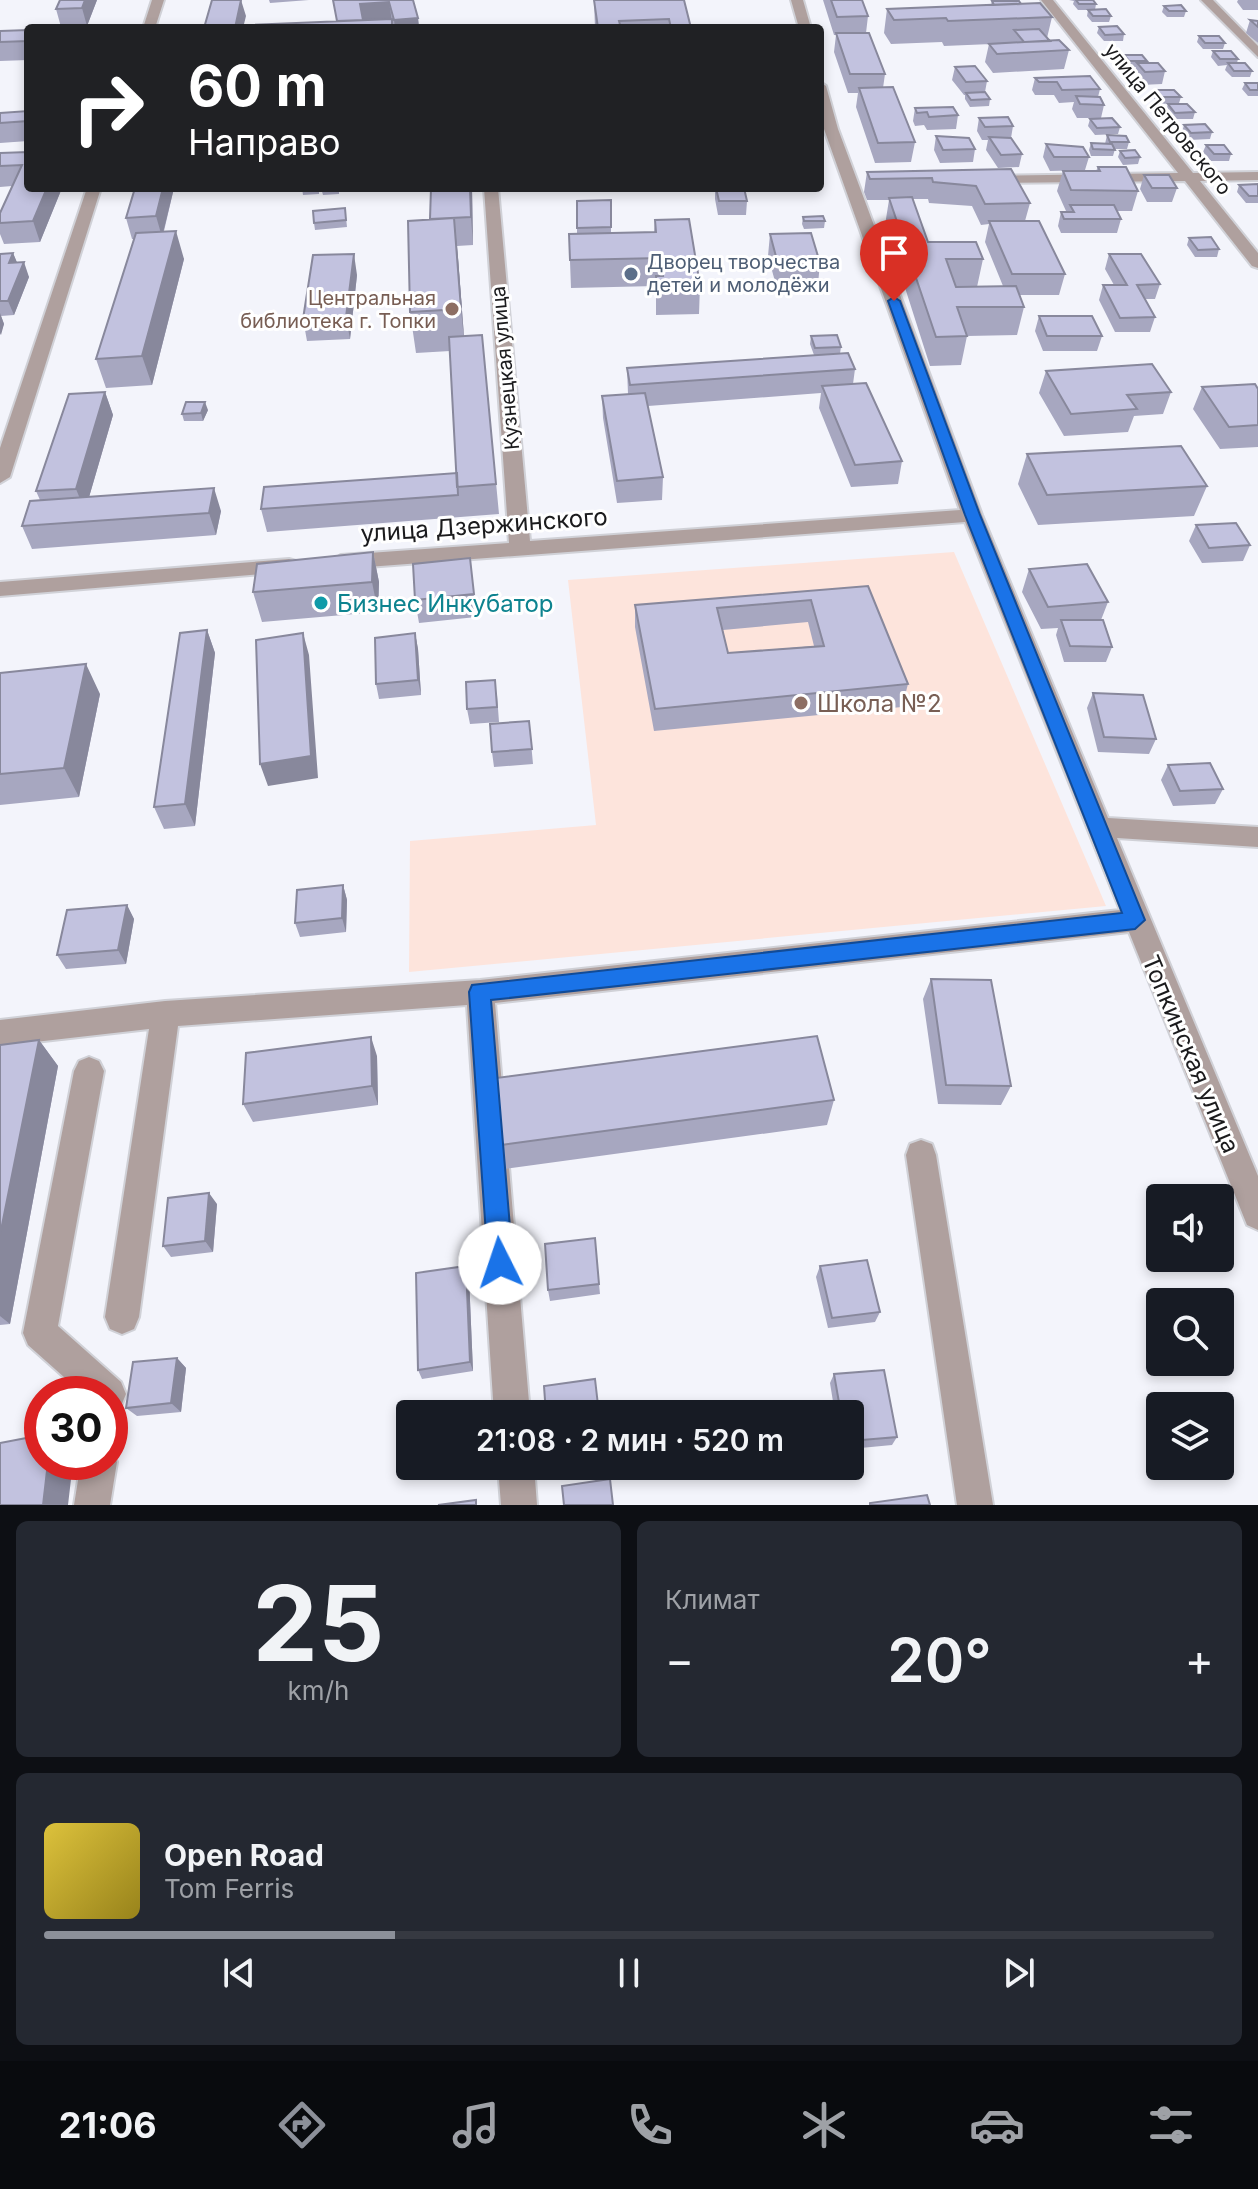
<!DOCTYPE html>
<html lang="ru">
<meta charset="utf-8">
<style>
body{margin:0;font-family:Inter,sans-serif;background:#242831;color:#f1f3f6;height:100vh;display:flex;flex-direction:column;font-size:30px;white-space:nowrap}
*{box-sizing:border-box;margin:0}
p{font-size:26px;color:#9ea1a6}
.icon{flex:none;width:44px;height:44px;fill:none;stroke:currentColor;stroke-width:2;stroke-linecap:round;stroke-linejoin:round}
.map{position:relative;height:1505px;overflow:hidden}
.details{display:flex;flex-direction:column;gap:16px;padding:16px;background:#0d0f14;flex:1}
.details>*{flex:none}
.top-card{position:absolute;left:24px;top:24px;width:800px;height:168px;border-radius:8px;box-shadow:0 4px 12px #0003;background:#202124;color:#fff;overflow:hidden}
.controls{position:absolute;left:1146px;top:1184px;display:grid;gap:16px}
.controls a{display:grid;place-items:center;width:88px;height:88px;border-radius:8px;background:#171b24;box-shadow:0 4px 12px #0003;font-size:40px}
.speed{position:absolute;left:24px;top:1376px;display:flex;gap:16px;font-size:40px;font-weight:700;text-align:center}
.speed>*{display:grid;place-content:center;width:104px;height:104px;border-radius:50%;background:#171b24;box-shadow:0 4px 12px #0003;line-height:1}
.speed .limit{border:12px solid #d22;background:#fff;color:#111}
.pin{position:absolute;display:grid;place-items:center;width:68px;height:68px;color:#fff;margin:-82px -34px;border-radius:50% 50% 50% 0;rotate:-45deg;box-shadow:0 0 8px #0007}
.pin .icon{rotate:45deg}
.me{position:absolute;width:88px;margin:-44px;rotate:356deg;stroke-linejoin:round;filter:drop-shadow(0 0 6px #0008)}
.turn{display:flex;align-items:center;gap:28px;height:168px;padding:0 32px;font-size:36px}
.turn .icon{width:104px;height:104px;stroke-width:2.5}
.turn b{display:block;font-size:56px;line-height:68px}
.big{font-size:60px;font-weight:600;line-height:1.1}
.details .tile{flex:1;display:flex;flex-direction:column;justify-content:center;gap:12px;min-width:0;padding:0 28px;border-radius:12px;background:#242831}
.details .dial{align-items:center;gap:0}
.dial b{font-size:104px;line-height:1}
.song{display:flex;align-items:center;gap:24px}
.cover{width:96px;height:96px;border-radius:12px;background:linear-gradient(135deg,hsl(50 70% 55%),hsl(50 70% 35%))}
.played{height:8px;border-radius:4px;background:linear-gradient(90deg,#8c9099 30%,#363941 30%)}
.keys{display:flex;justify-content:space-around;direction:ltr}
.heat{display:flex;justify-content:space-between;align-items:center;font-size:44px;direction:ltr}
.details .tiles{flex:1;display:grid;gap:16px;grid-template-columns:1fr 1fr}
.tile:last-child{grid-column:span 2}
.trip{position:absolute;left:396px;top:1400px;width:468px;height:80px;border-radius:8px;background:#171b24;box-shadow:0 4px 12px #0003;font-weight:600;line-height:80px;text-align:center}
.tabs{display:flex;height:128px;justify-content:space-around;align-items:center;background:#090b0e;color:#9ea1a6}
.tabs .icon{width:56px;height:56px}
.tabs .current{color:#8c9099}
.tabs b{font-size:36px;color:#f1f3f6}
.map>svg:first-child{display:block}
.education{fill:#fde4dc}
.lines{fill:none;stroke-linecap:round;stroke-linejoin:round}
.minor-casing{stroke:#d0d1d7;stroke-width:4}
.minor{fill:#afa09e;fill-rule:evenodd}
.wall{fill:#a7a7c0;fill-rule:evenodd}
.shaded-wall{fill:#88889c}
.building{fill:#c2c2df;stroke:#88889c;stroke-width:2;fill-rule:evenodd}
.route{fill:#1a73e8;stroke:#114b97;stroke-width:2}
.service-dot{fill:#5c6f8a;stroke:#fff;stroke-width:3}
.education-dot{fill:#8d6e63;stroke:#fff;stroke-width:3}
.culture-dot{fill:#0f9aa8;stroke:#fff;stroke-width:3}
.labels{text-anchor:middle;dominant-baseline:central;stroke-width:6;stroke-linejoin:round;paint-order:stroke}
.far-street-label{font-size:20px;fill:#1b1b1d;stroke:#fff}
.far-service-label{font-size:20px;fill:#4e5e75;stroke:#fff;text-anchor:start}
.far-education-label{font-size:20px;fill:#785e54;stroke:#fff;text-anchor:end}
.street-label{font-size:24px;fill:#1b1b1d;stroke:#fff}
.culture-label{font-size:24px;fill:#0d838f;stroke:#fff;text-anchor:start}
.education-label{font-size:24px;fill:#785e54;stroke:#fff;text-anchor:start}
</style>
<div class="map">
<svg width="1258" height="1505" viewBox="0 0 1258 1505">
<rect width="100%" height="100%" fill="#f3f4fb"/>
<path class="education" d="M954,552L1106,906L409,972L410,841L596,825L568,580Z"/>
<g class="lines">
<defs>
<path id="minor" d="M152,0H164L155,28H143Z
M791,0H803L811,28H799Z
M1041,0H1053L1193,173L1258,172V180L1200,181L1258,253V268L1252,266L1185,181L981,183V177L986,176L1178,173Z
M1201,0H1213L1258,46V57Z
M820,82L826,86L838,129L982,515L1108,818L1258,827V847L1117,838L1258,1176V1230L1247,1225L1129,932L495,1003L530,1414H494L467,1005L178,1026L139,1317L134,1329L122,1334L110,1329L105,1317L149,1029L0,1046V1020L165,1001L480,980L1120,910L965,522L341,569L331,562L341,555L509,543L484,188H498L530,541L960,510L824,129Z
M87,188H101L10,477L0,483V448Z
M289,559L296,561L299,566L296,571L0,596V582Z
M89,1057L99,1061L104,1071L58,1326L121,1382L126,1394L121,1406L110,1411V1394H83L28,1345L23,1333L74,1071L79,1061Z
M921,1140L932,1144L936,1155L993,1505H957L906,1155L910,1144Z
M110,1449L117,1462L110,1505H74L81,1462H110Z
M498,1466H534L537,1505H501Z"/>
</defs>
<use href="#minor" class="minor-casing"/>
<use href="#minor" class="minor"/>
</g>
<path class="wall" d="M97,0L87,26L61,27L56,9Z
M269,0H309L270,3Z
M333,0H413L418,18L419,28H250L337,21Z
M594,0H684L691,28H595Z
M823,0H862L868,16L866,33L885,74L883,88L915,142L911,162L875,163L856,107L858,93H848L834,52L836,35H834Z
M998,0H1010L1052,17L1047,38L1050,41L1069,50L1064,69L993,73L985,62L989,44H991L944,46L942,42L891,44L884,33L887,9L991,5L992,1Z
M1069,0H1093L1096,4L1095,10L1111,16L1109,22H1092L1087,16L1088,10H1078L1073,4L1074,1Z
M1238,0H1258V10H1243L1237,2Z
M1164,6L1186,11L1184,17H1167L1162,12Z
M1250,20L1258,21V43L1246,33Z
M1099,27L1124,34L1123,41H1104L1097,33Z
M28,30V60L0,61V31Z
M1199,36L1225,43L1223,49H1203L1197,42Z
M1213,51L1238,59L1237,63L1252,71L1250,77H1232L1225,70L1227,65L1218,66L1211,57Z
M1124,55L1147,61L1146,63L1165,71L1162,84L1141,85L1134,76L1136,67H1128L1122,61Z
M955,67L987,81L985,92L990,99L989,106L970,107L965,99V95H964L952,80Z
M1035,78L1100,89L1098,97L1104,105L1101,118H1077L1072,109L1074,102L1059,103L1054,95H1035L1032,90Z
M1245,83H1258V96H1248L1242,89Z
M1155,90L1181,97L1179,103L1159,104L1153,97Z
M1168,104L1195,112L1193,119H1173L1166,111Z
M915,108L958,115L956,129L927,130L924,125L915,126L913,121Z
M28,111V141L0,143V113Z
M979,118L1013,126L1011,138L1022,154L1019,167L998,168L986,150L988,140H982L977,131Z
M1090,119L1120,127L1118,134L1095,135L1088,126Z
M1184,125L1212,132L1210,139L1189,140L1182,132Z
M1107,135L1129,142L1127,149H1115L1113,156H1091L1089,150L1091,143L1105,144Z
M936,136L975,149L973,162L940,163L934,150Z
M1046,144L1089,157L1085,170L1050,171L1043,157Z
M1206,145L1231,154L1229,161H1211L1203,152Z
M1120,151L1140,157L1138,164L1123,165L1118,157Z
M28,152V188H62L40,242L4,244L0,234V213L12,186L0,187V153Z
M1098,167L1138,191L1132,211H1117L1121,219L1117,233H1061L1058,226L1061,212H1068L1069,211H1066L1057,191L1063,171H1096Z
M1011,169L1030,203L1025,221L1065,274L1059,295H1020L1024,307L1017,335L967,336L961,365L930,366L885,225L889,200H867L864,192L867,172ZM912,199H928L929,203L972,206L981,225L989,224L985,242L1003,286L977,287L983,259L928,242Z
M1144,175L1177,188L1172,202H1147L1140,189Z
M1258,184V203H1246L1237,192L1239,185Z
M135,188H174L164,231L184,259L152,385L106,388L96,359L134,239H132L126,218Z
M302,188H319V194L303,195Z
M321,188H339V194L323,195Z
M472,188L473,245L457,246L464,336L482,335L499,514L267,532L261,509L457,473L450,351L416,353L410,312L430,220Z
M715,188H744L747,201L746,215H718L715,199Z
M611,200V233L654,232L655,220L700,285L699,314L656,315V286L571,288L569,234H577V201Z
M345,208L347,227L315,230L314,223Z
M803,217L825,221L824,228L804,229L802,224Z
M770,234L820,263L818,284L776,285L768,256Z
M1189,238L1219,249L1217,257H1195L1187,245Z
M13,253L17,263L29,277L14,315L1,316L4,324L0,335V254Z
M1109,254L1160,284L1155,299H1145L1155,317L1150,332H1115L1099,300L1103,285H1114L1105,269Z
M357,275L350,339L307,341L303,319Z
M1039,316L1102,336L1097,351H1043L1035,331Z
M811,336L841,347L840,354L855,369L853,384L902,461L898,484L851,487L819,408L821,393L648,406L663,477L662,500L617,503L603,418L602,396L628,394L627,368L814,355L810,344Z
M1046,371L1171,392L1163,414L1134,416L1128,432L1064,436L1039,393Z
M1202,387L1258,389V447L1220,449L1193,409Z
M105,392L113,415L89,497L221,511L216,535L32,549L22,526L40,500L36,491Z
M208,410L203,421H184L182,414Z
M1027,454L1207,486L1194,516L1038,525L1018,484Z
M1196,525L1250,545L1243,561L1202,563L1189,541Z
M373,552L379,582L378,612L262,622L253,592Z
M470,558L476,617L419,623L415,600Z
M1029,569L1108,602L1101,620L1112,647L1106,662H1064L1056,635L1058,628L1041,629L1022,592Z
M868,586L908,684L902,707L654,731L635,627V605ZM808,622L814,646L728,653L723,630Z
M207,630L215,653L195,826L164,829L154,807Z
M415,633L418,649L421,695L379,699L376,684Z
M0,673L100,694L79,797L0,805Z
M1093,693L1156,739L1149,754L1098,752L1087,708Z
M497,695L499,722L470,724L467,709Z
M529,721L533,764L494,767L492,752Z
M1168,765L1223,789L1215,804L1173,806L1161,780Z
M343,885L347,900L346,932L300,937L295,923Z
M127,905L134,919L126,964L66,969L57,955Z
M931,979L1011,1086L1001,1105L938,1104L923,999Z
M39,1040L58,1066L10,1324L0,1325V1045Z
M377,1056L378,1105L253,1122L243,1104Z
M834,1100L827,1125L505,1169L501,1145Z
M217,1204L213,1252L171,1257L163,1246Z
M466,1266L469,1277L473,1371L422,1379L418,1370Z
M820,1266L880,1312L875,1322L828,1328L816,1277Z
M599,1284L600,1294L550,1301L548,1290Z
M177,1358L186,1368L181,1412L137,1416L126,1408Z
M834,1374L897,1437L892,1445L850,1449V1414H835L830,1383Z"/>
<path class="shaded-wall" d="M85,0H97L87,26L82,8Z
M241,0L246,16L243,28H235Z
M389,2L393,28H338L360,4Z
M418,18L419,28H395L394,20Z
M47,188H62L40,242L33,221Z
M163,188H174L162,237L156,216Z
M470,188H472L473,245L471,217Z
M454,218L458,258L465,350L461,309Z
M176,231L184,259L152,385L142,356Z
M13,253L19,267L9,263Z
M354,254L357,275L350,339L346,317Z
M24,262L29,277L14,315L8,301Z
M0,313L4,324L1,335L0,333Z
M105,392L113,415L85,511L76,489Z
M205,402L208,410L203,421L201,413Z
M214,488L221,511L216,535L209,513Z
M373,552L379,582L378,612L372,582Z
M207,630L215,653L195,826L185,804Z
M303,633L309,655L318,778L268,786L260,764Z
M415,633L418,649L421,695L418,680Z
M86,664L100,694L79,797L64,768Z
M343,885L347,900L346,932L342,918Z
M127,905L134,919L126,964L118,950Z
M371,1037L377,1056L378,1105L372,1086Z
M39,1040L58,1066L10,1324L0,1316V1235Z
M209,1193L217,1204L213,1252L205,1241Z
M466,1266L469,1277L473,1371L470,1362Z
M177,1358L186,1368L181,1412L171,1403Z
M48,1462H73L68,1505H43Z"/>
<path class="building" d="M60,0H85L82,8L56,9Z
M212,0H241L235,28H204Z
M333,0H413L418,18L394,20L389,2L360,4L363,20L337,21Z
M594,0H684L691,28H671L669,19L619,21L621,28H598Z
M831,0H862L868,16L837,17Z
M1076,0H1093L1096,4H1079Z
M992,1H1019L1021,4L994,5Z
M1040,3L1052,17L948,21L946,18L894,20L887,9Z
M1181,5L1186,11H1169L1164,6Z
M1106,9L1111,16H1093L1088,10Z
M392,19V28H250L251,25Z
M1250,20L1258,21V27Z
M118,25L117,28H63Z
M1117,26L1124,34L1105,35L1099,27Z
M467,27V28H435Z
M1039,29L1050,41L1024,42L1014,30Z
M28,30V41L0,42V31Z
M836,33H869L885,74H850Z
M1199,36H1219L1225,43H1205Z
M1059,40L1069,50L997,54L989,44Z
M1213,51H1231L1238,59H1220Z
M1124,55H1142L1147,61H1129Z
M1137,63H1158L1165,71L1145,72Z
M1228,63H1245L1252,71H1234Z
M975,66L987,81L966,82L955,67Z
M1090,76L1100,89L1062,90L1057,82H1039L1035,78Z
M1245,83H1258V90H1250Z
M893,87L915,142L878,143L859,88Z
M1155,90H1174L1181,97H1161Z
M985,92L990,99L971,100L966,93Z
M1076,96L1100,97L1104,105L1080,104Z
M1168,104H1187L1195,112L1175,113Z
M953,107L958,115L929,117L927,112L917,113L915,108Z
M28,111V121L0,123V113Z
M1008,117L1013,126L985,127L979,118Z
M1112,118L1120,127L1097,128L1090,119Z
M1205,124L1212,132L1191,133L1184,125Z
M1107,135L1126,136L1129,142H1110Z
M936,136L969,138L975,149L943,150Z
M989,137L1011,138L1022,154L1001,155Z
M1091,143L1112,144L1115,150L1093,149Z
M1046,144L1083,147L1089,157H1054Z
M1206,145H1224L1231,154H1214Z
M1135,150L1140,157L1125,158L1120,151Z
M28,152V188H47L33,221L0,223V213L22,165L0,166V153Z
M1098,167H1126L1138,191L1071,190L1063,171H1100Z
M1011,169L1030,203L985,204L976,186L933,182L932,178L870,179L867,172Z
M1144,175H1169L1177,188H1152Z
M1258,184V196H1249L1239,185Z
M135,188H163L156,216L126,218Z
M431,188H470L471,217L430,219Z
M716,188H744L747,201H719Z
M912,197L928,242H976L983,259H946L956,287L1016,286L1024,307H957L967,336L936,337L889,198Z
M611,200V227L577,228V201Z
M1070,205H1114L1121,219H1064L1061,212H1074Z
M345,208L346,220L314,223L313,211Z
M823,216L825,221H804L803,217Z
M454,218L461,309L410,312L408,221Z
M689,219L700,285L657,287L656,276H663L660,258L570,260L569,234L656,232L655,220Z
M989,221H1039L1065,274H1012Z
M176,231L142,356L96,359L136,233Z
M811,233L820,263L778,264L770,234Z
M1211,237L1219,249L1198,250L1189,238Z
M13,253L9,263L24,262L8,301H0V254Z
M354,254L346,317L303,319L313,255Z
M1109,254H1141L1160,284L1137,285L1155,317L1120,318L1103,285H1127Z
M1039,316H1092L1102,336H1047Z
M482,335L496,484L457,487L449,337Z
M837,335L841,347L815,348L811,336Z
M848,353L855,369L630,385L627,368Z
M1152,364L1171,392L1127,395L1137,409L1071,414L1046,371Z
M866,383L902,461L855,465L822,386Z
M1255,384L1258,389V425L1229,427L1202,387Z
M105,392L76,489L36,491L69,394Z
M645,393L663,477L617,481L602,396Z
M186,402H205L201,413L182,414Z
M1181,446L1207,486L1047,495L1027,454Z
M457,473L458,495L261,509L264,487Z
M214,488L209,513L22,526L30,501Z
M1236,523L1250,545L1209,548L1196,525Z
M373,552L372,582L253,592L257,564Z
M470,558L474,594L415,600L413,564Z
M1087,564L1108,602L1048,607L1029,569Z
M868,586L908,684L655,709L635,605ZM811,600L824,646L728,653L717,608Z
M1061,620H1103L1112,647L1070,646Z
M207,630L185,804L154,807L180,633Z
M303,633L311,756L260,764L256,640Z
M415,633L418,680L376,684L375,638Z
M86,664L64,768L0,774V673Z
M495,680L497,707L467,709L466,682Z
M1093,693L1143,695L1156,739L1104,737Z
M529,721L532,749L492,752L490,724Z
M1210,763L1223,789L1180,791L1168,765Z
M343,885L342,918L295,923L297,890Z
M127,905L118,950L57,955L67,910Z
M931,979L991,980L1011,1086L946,1085Z
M817,1036L834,1100L501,1145L496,1078Z
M371,1037L372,1086L243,1104L246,1053Z
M39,1040L0,1235V1045Z
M209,1193L205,1241L163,1246L168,1198Z
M595,1238L599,1284L548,1290L545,1244Z
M867,1260L880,1312L832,1318L820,1266Z
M466,1266L470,1362L418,1370L416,1273Z
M177,1358L171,1403L126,1408L133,1362Z
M884,1370L897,1437L850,1441V1414H841L834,1374Z
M595,1379L599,1414H546L544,1386Z
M42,1435V1462H48L43,1505H0V1443Z
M610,1479L613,1505H564L562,1486Z
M927,1495L930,1505H870V1503Z
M476,1500V1505H438Z"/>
<path class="route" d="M894,297L900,301L980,515L1145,920L1135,929L491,1000L513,1263L509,1272L500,1276L492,1272L488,1263L469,992L472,985L1122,913L965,515L888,301Z"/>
<circle class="service-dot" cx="631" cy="274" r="8"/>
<g class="education-dot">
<circle cx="452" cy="309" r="8"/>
<circle cx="801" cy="703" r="8"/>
</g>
<circle class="culture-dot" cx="321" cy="603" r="8"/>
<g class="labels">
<g class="far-street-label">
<text transform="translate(1168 119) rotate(51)">улица Петровского</text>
<text transform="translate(505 368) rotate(-95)">Кузнецкая улица</text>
</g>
<g class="far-service-label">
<text x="647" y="262">Дворец творчества<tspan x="647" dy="23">детей и молодёжи</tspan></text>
</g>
<g class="far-education-label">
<text x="436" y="298">Центральная<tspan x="436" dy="23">библиотека г. Топки</tspan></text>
</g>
<g class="street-label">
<text transform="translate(484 525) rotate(-4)">улица Дзержинского</text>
<text transform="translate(1191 1054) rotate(67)">Топкинская улица</text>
</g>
<g class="culture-label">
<text x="337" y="603">Бизнес Инкубатор</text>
</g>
<g class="education-label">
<text x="817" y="703">Школа №2</text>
</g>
</g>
</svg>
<div class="controls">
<a><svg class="icon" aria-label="sound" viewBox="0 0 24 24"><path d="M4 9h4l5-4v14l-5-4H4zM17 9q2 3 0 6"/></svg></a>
<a><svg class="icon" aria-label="search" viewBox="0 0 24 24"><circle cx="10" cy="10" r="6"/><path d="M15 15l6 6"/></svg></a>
<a><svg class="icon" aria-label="layers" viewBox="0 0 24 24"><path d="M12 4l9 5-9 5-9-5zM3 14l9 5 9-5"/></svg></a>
</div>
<div class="speed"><div class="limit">30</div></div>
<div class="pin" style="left:894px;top:301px;background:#d93025"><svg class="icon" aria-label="arrive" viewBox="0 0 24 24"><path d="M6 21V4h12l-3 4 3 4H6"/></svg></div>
<svg class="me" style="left:500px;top:1263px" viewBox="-20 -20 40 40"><circle r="19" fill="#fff"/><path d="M0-13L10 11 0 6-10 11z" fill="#1a73e8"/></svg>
<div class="trip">21:08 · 2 мин · 520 m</div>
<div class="top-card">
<div class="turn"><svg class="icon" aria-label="right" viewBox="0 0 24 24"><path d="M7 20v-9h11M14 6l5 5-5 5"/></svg><div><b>60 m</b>Направо</div></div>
</div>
</div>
<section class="details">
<div class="tiles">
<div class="tile dial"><b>25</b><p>km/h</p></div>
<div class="tile"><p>Климат</p>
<div class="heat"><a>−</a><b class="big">20°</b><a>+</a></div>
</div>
<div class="tile">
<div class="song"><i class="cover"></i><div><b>Open Road</b><p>Tom Ferris</p></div></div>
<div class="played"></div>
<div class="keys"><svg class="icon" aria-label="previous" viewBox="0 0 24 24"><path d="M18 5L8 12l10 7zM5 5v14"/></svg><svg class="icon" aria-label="pause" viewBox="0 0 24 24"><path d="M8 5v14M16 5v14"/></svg><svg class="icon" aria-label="next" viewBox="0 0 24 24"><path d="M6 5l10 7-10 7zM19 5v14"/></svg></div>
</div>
</div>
</section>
<nav class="tabs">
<b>21:06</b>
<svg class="icon current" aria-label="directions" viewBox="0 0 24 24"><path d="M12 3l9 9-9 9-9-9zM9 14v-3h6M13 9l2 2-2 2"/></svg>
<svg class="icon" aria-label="music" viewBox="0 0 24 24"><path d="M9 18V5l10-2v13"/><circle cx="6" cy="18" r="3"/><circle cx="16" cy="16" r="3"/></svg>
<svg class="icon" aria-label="phone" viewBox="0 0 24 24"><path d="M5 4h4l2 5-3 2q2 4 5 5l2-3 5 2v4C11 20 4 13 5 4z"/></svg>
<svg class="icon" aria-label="climate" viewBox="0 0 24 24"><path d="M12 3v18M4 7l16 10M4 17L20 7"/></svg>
<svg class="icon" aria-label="car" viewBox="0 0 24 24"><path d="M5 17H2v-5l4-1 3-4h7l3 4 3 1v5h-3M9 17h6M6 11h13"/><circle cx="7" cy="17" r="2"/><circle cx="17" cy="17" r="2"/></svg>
<svg class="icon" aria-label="filters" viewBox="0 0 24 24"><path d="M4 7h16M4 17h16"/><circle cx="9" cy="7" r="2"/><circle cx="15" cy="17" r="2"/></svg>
</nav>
